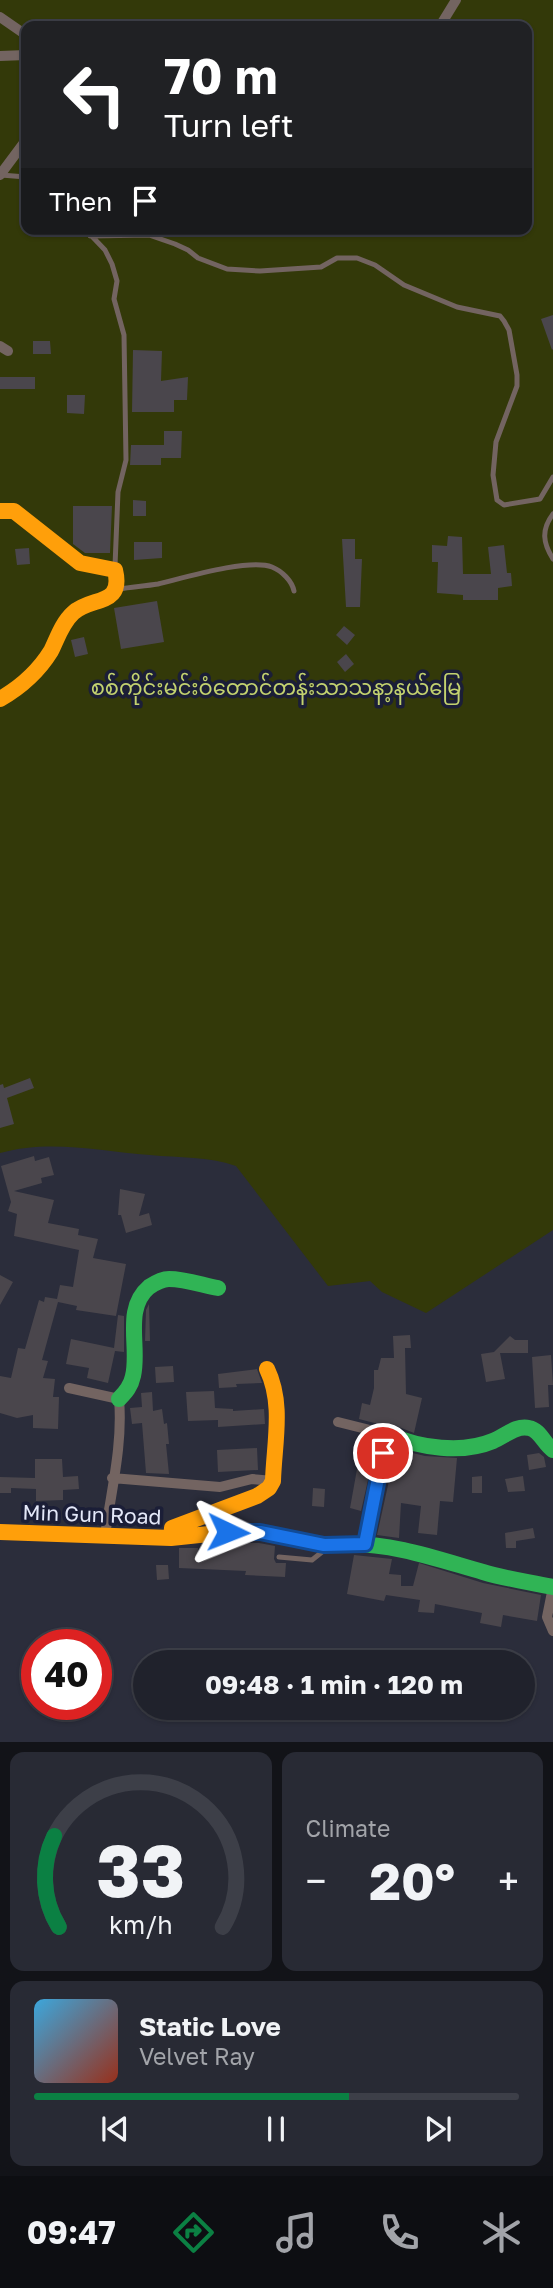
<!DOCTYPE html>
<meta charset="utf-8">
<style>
body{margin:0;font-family:"Golos Text","Noto Sans Myanmar",sans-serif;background:#282a34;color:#f1f3f6;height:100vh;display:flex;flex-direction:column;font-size:26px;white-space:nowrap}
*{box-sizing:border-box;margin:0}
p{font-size:23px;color:#a2a4a9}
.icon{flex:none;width:38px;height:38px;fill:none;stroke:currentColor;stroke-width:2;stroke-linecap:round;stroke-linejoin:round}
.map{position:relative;height:1742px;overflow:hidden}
.drawer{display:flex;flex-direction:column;gap:10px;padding:10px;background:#121318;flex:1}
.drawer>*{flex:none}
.hud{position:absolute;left:21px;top:21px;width:511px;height:214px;border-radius:14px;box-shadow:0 2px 5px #0004,0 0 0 2px #3d3f48;background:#202124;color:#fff;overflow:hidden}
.speed{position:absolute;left:21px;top:1629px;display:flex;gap:14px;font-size:35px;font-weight:700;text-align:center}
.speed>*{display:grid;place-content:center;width:91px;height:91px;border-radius:50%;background:#20222c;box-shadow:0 2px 5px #0004,0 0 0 2px #3d3f48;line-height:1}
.speed .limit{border:10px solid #d22;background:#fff;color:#111}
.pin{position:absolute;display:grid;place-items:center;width:60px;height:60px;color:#fff;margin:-30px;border:4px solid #fff;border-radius:50%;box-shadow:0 2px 7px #0007}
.me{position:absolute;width:77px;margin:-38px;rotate:92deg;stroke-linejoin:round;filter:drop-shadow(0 0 5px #0008)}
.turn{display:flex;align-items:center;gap:24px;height:147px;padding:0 28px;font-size:32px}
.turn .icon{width:91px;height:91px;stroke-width:2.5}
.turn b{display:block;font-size:49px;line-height:60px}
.then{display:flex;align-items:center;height:66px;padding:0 28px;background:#0003;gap:14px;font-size:26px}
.big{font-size:52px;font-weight:700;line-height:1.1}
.drawer .card{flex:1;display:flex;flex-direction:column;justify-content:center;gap:10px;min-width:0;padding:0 24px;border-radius:14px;background:#282a34}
.drawer .dial{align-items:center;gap:0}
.dial svg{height:182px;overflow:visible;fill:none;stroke:#3d3f48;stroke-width:7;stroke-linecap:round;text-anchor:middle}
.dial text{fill:#f1f3f6;stroke:none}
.song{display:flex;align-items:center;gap:21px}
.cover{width:84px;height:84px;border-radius:10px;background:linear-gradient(135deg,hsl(200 70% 55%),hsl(10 70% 35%))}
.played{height:7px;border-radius:4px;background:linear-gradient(90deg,#0b8043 65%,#3d3f48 65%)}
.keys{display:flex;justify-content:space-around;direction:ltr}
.heat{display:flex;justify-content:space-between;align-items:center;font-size:38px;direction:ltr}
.drawer .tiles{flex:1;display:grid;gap:10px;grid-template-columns:1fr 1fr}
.card:last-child{grid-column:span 2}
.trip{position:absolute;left:133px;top:1650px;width:402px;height:70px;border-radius:35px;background:#20222c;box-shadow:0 2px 5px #0004,0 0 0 2px #3d3f48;font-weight:700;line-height:70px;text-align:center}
.menu{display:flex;height:112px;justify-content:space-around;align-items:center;background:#0d0e12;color:#a2a4a9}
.menu .icon{width:49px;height:49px}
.menu .current{color:#0b8043}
.menu b{font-size:32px;color:#f1f3f6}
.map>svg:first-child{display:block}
.green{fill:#333909;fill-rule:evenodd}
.building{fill:#4a464c}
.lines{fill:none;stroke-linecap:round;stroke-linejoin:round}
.lane{stroke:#736461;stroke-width:5}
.street{stroke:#736461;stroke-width:10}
.fast{stroke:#30b455;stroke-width:16}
.slow{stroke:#ff9f0a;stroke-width:16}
.route-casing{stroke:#114b97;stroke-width:18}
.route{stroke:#1a73e8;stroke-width:12}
.labels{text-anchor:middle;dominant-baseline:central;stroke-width:7;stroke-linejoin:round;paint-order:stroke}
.park-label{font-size:21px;fill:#c3d26f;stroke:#1b1e37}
.street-label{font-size:21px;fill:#e4e8f9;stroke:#1b1e37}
</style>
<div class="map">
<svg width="553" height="1742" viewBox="0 0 553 1742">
<rect width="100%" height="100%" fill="#2b2d3b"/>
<path class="green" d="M0,0H553V1230L426,1313L382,1292L370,1281L328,1286L236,1166C208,1156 180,1158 150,1155C99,1151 50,1139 0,1153ZM26,26H527V229H26Z"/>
<path class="building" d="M553,315V349L552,350L541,319Z
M33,341H50L51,354H33Z
M133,350L162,351L161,381L188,377L187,400H174V412H132Z
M0,377H35V389H0Z
M67,395H85L84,414L67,413Z
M164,431H182L181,458H161V465H130L131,445H164Z
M133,500L146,501V516H133Z
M73,506H112L110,553H85L73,544Z
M448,536L462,537L463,574H491L488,547L504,545L507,573H511L512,586L498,588V600H463V595L437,593L438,562H432V545L447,546Z
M342,539H355V559H362L360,607H346Z
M134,542H162V558L134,560Z
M29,548L30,564L17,565L15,549Z
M157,601L164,642L121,649L114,608Z
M344,626L355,635L347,645L336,635Z
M84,637L88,654L75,657L71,640Z
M346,654L354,664L345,672L337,662Z
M30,1078L34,1088L7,1098L14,1124L0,1128V1085L3,1084L4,1088Z
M34,1156L35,1161L49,1157L54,1175L41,1178L42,1183L14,1191L54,1200L48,1223L79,1229L78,1235L98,1239L93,1258L126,1264L116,1316L76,1310L77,1306L58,1302L42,1360L48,1361L43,1378L55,1379L53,1397H59L58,1429L33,1428V1415L17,1418L0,1413V1376L11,1378L18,1348L25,1349L39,1300L44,1302L45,1297L57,1299L60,1285L73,1287L79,1250L14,1236L17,1214L8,1211L11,1202L1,1166Z
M120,1189L145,1194L139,1216L149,1213L152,1225L126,1233L121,1215H118Z
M0,1275L13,1282L0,1305Z
M149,1304L150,1341H145L146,1310Z
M118,1315L124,1316V1352L115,1351L108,1383L87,1378L89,1368L66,1364L71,1339L114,1348Z
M410,1335L411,1348H405L406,1394L422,1398L414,1433L394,1425L386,1426L359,1419L362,1403L370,1405L374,1388V1370H378L381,1358H394L393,1336Z
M510,1336L515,1340H528V1353H500L505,1379L486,1382L481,1354L494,1352Z
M551,1355L553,1385H548L549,1407L535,1408L532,1357Z
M173,1366L174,1382L156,1383L155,1367Z
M257,1369L262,1383L236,1384L237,1387L219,1388L218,1374Z
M214,1391L215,1408L233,1409V1411L264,1409L265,1424L218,1427V1420L188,1421L186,1392Z
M152,1392L153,1411L162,1409L164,1424L167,1423L169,1444H166L169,1474L146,1473L142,1423L132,1424L130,1408L142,1407L141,1393Z
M363,1436L377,1440L361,1511L350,1508Z
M257,1448L258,1470L218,1472L217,1450Z
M396,1449L425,1456L457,1458L453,1502L440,1501L437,1535L418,1533L421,1506L401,1503L399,1538L377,1535Z
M539,1453L544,1457L546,1467L529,1470L527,1455Z
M35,1459H62L63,1477L78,1476L79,1489L63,1490V1500L36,1501V1489L11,1488V1493H0V1477L35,1478Z
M482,1476V1493H472V1477Z
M523,1476L525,1491L508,1492L505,1479Z
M313,1488L325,1489L324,1507L312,1506Z
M533,1528L535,1538L516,1541V1548H506L505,1533Z
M220,1543H259L275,1546L274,1559L276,1563H286L285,1577L245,1575L246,1571L179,1568V1548H198V1553H220Z
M354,1555L392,1559L389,1574L401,1575V1586H413L419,1563L483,1583L541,1595L537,1621L503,1615L501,1627L480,1623L482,1613L435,1604L434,1613L418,1612L420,1600L386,1595L384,1601L347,1594Z
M156,1565H168L169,1579L157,1580Z"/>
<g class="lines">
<path class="lane" d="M1,175L26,177
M85,229L105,250L112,264L117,281L114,299L124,335L126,460L118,492L115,566
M90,236L149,235L175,244L188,250L198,258L227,269L260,271L321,267L337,258H357L375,265L404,285L457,307L500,316L504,321L509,330L517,375V386L496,442L493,475L497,500L504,505L540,499L553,477
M553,514C541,530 543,543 553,559
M119,589C132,587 145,586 158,584C183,578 249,558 272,567C282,571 292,581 294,591
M279,1557L312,1560L322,1552L323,1549"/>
<path class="street" d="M0,17L26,35
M440,26L456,0
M0,56L26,55
M0,175L26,140
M0,346L8,351
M69,1388L119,1399C123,1445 111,1491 105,1536
M338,1422L390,1435
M112,1478L220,1487L252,1479L273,1481
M553,1587L547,1617L553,1631"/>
<path class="fast" d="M119,1399C126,1392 131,1386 133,1376C140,1347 123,1309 149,1287C155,1283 162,1279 169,1279C185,1279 202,1285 218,1288
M345,1544C394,1543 437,1559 483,1572C506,1579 530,1582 553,1587
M365,1544L383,1453L390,1435C420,1448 462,1454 493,1441C505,1436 516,1425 529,1428C540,1430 544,1444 553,1450"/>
<path class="slow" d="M0,511H14L80,563L115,570C124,607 91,596 73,613C62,623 57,639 51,651C38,672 21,687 0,699
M0,1532L171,1538L228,1532H260L324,1545L345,1544
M171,1538L172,1528L257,1496L269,1488L273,1481C274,1444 284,1404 267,1369"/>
</g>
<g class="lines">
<defs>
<path id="route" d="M228,1532H260L324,1545L365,1544L383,1453"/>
</defs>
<use href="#route" class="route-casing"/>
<use href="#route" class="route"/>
</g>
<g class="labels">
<g class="park-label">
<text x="276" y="687">စစ်ကိုင်းမင်းဝံတောင်တန်းသာသနာ့နယ်မြေ</text>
</g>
<g class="street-label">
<text transform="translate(92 1514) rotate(2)">Min Gun Road</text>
</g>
</g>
</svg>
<div class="speed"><div class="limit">40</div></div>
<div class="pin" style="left:383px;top:1453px;background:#d93025"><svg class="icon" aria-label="arrive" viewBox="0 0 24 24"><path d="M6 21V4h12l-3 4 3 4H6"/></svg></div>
<svg class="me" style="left:228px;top:1532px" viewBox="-20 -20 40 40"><path d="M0-17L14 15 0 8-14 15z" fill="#1a73e8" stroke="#fff" stroke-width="4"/></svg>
<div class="trip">09:48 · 1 min · 120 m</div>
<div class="hud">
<div class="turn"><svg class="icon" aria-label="left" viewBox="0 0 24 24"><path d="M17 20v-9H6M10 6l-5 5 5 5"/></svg><div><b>70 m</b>Turn left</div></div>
<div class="then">Then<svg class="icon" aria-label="arrive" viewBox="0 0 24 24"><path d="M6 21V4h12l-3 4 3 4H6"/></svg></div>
</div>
</div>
<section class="drawer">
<div class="tiles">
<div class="card dial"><svg viewBox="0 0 100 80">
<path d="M14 69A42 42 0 1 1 86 69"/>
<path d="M14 69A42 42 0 0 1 12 29" stroke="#0b8043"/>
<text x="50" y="56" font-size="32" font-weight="700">33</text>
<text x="50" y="72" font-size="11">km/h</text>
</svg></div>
<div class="card"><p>Climate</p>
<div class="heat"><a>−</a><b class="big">20°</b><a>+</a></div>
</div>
<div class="card">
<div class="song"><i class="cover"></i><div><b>Static Love</b><p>Velvet Ray</p></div></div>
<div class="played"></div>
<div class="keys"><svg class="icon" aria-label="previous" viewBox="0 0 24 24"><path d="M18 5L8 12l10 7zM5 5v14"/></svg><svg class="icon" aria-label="pause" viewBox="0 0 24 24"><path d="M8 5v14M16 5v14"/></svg><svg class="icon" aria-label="next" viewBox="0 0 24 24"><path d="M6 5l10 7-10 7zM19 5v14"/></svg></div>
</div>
</div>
</section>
<nav class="menu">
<b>09:47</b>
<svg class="icon current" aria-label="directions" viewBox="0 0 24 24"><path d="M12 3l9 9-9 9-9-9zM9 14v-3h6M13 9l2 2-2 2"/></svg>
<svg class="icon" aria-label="music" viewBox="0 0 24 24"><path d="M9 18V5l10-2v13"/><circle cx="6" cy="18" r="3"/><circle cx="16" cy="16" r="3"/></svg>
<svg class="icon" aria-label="phone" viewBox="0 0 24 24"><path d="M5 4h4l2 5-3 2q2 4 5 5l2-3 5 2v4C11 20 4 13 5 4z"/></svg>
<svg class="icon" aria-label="climate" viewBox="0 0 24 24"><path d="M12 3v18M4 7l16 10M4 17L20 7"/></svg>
</nav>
